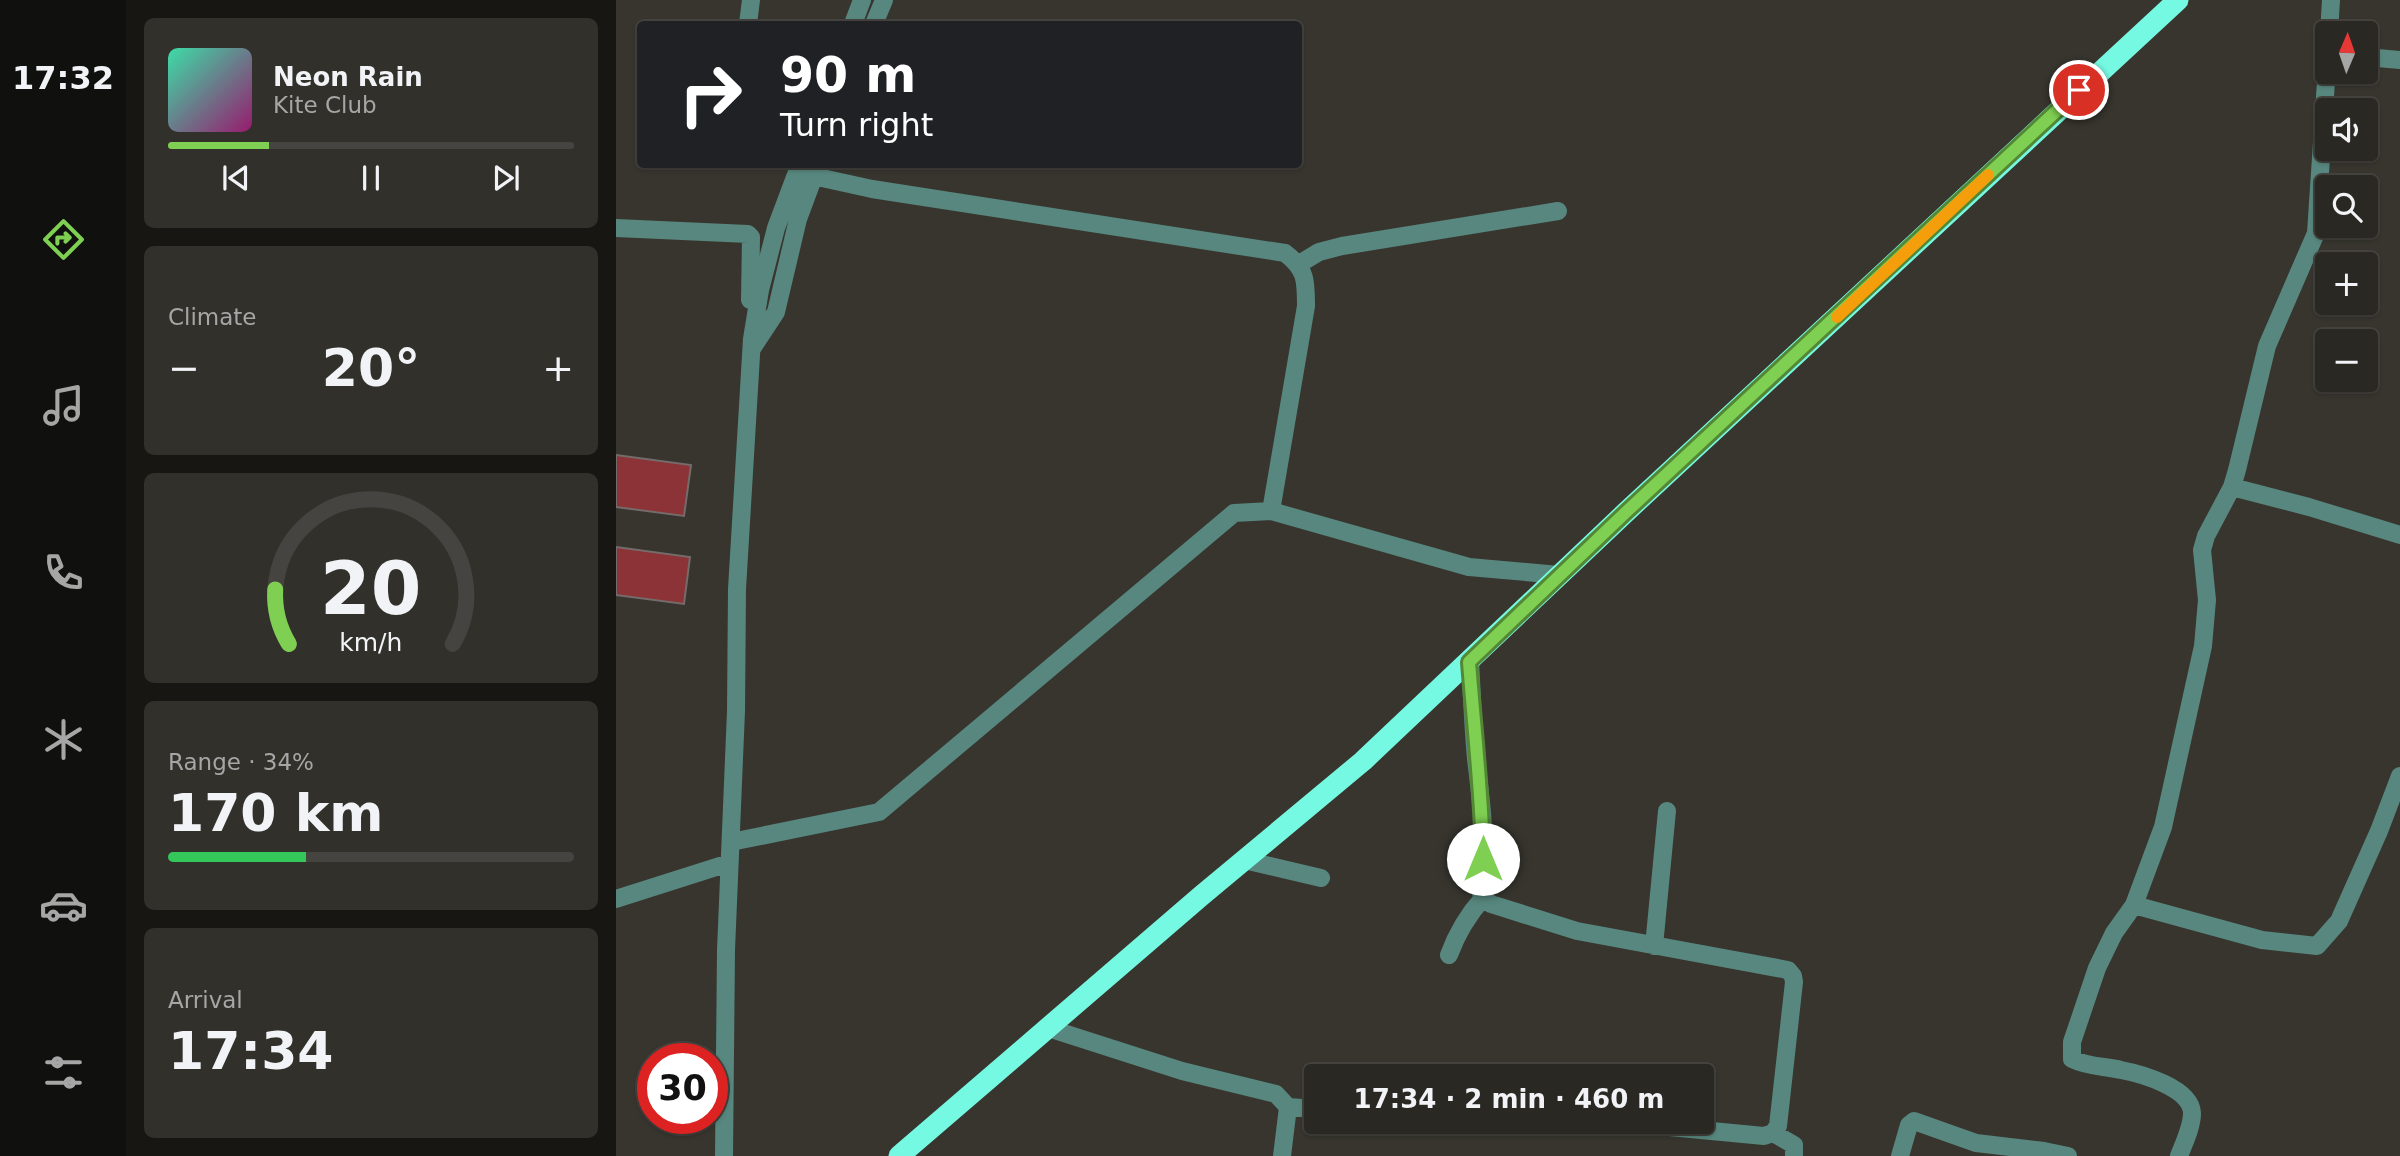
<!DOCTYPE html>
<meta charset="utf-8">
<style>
body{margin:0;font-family:"DejaVu Sans",sans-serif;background:#31302a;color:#f1f3f6;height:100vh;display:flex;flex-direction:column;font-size:26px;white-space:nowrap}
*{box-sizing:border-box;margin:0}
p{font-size:23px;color:#a5a6a5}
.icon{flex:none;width:38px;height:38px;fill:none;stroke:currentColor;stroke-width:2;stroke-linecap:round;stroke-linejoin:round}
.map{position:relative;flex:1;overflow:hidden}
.panel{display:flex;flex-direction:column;gap:18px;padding:18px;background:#171613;width:490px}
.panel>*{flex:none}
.banner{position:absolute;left:21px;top:21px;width:665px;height:147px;border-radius:7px;box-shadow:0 2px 5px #0004,0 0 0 2px #454440;background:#202124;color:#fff;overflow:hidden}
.needle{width:46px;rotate:2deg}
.tools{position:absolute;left:1699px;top:21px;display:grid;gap:14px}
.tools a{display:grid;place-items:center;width:63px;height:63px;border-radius:7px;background:#292822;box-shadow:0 2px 5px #0004,0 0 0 2px #454440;font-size:35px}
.speed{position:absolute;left:21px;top:1043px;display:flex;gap:14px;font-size:35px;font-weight:700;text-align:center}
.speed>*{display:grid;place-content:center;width:91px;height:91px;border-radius:50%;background:#292822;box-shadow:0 2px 5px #0004,0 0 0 2px #454440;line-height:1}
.speed .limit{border:10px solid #d22;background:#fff;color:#111}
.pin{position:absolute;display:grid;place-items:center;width:60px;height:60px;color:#fff;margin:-30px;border:4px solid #fff;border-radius:50%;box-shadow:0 2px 7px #0007}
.me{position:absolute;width:77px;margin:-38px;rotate:0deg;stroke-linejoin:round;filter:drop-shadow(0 0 5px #0008)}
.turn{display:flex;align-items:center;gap:24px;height:147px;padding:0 28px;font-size:32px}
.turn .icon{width:91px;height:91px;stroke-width:2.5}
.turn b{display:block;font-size:49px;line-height:60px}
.big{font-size:52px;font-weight:800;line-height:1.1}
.panel .widget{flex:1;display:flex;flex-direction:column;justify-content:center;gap:10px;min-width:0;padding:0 24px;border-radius:10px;background:#31302a}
.panel .dial{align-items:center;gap:0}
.dial svg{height:182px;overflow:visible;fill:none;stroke:#454440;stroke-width:7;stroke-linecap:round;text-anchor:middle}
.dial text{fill:#f1f3f6;stroke:none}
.song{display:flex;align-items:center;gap:21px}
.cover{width:84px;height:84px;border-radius:10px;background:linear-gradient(135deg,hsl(160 70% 55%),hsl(320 70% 35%))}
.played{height:7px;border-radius:4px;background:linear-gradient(90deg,#7fd052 25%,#454440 25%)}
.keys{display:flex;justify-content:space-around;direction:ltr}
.heat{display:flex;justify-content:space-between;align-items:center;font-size:38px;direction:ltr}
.charge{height:10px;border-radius:5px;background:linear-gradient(90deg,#34c759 34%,#454440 0)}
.trip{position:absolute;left:688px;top:1064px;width:410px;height:70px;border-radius:7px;background:#292822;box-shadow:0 2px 5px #0004,0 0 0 2px #454440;font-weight:800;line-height:70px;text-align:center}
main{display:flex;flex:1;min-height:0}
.menu{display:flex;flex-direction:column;width:126px;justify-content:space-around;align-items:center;background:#10100e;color:#a5a6a5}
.menu .icon{width:49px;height:49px}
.menu .current{color:#7fd052}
.menu b{font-size:32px;color:#f1f3f6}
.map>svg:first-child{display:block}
.building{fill:#8b3336;stroke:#756b6b;stroke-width:2}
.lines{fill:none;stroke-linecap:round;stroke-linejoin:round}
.minor{stroke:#57877e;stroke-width:18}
.highway{stroke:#76f9e2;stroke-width:21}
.route-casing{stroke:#538735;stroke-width:18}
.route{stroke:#7fd052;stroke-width:12}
.slow{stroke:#f59e0b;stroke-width:12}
</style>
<main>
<nav class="menu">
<b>17:32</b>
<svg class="icon current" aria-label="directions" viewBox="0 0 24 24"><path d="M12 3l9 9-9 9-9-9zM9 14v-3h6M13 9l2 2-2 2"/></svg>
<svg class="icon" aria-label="music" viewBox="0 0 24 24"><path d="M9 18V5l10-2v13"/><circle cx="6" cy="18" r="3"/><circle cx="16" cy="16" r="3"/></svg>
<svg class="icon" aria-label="phone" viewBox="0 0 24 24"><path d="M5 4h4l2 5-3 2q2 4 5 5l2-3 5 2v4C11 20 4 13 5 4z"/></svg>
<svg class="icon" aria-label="climate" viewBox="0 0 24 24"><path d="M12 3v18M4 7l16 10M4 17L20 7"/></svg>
<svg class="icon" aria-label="car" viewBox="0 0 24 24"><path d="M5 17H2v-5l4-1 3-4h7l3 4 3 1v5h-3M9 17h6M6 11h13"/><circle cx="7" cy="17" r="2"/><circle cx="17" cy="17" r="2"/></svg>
<svg class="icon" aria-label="filters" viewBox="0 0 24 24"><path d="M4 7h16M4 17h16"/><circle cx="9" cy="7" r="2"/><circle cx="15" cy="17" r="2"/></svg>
</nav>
<section class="panel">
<div class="widget">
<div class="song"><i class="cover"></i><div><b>Neon Rain</b><p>Kite Club</p></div></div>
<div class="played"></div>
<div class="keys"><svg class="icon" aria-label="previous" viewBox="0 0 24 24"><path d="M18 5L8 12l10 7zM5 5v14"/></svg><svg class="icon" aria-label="pause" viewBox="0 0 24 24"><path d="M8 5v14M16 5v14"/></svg><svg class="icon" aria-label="next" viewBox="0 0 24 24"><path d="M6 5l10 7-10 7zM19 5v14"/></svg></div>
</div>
<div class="widget"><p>Climate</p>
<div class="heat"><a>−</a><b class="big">20°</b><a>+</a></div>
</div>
<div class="widget dial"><svg viewBox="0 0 100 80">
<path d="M14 69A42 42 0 1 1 86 69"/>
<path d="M14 69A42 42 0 0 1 8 45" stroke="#7fd052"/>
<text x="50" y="56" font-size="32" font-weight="700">20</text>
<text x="50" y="72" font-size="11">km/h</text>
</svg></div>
<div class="widget"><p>Range · 34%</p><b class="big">170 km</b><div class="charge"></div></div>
<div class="widget"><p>Arrival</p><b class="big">17:34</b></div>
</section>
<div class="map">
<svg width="1784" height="1156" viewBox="0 0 1784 1156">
<rect width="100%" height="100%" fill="#37352e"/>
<path class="building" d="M0,455L75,465L68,516L0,507Z
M0,547L74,557L68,604L0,595Z"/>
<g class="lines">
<path class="minor" d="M132,24L135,0
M237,24L246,0
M258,24L268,0
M1713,33L1715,0
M1750,57L1784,60
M197,176L256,189L669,253C690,269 690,280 690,306L655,511L853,567L943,575
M0,228L132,234L135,237L134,300
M683,264L703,252L726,246L942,211
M137,347L160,312L182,219L201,168
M1616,487L1693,507L1784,535
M854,662C856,694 857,727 860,759C864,793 869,827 867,861C865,880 857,892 875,904L961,931L1172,970L1177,976L1178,982L1162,1126L1157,1133L1148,1136L1001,1122
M115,842L263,812L618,513L655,511
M628,860L705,878
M0,899L113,863
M1518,905L1646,940L1701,946L1723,921L1763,831L1784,776
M1038,946L1051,811
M833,955C841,933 851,916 867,898
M432,1028L566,1071L660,1094L672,1107L666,1156
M672,1107L700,1109
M1157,1133L1178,1145V1156
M108,1156L110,950L120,711L121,589L136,339L144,290L160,228L184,164
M1284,1156L1293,1125L1298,1121L1360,1143L1428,1151L1452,1156
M1563,1156C1568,1143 1576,1127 1576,1113C1575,1088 1526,1074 1505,1070C1488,1066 1472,1067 1456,1059V1042L1481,968L1498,933L1518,905L1547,827L1587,646L1591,600L1586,550L1590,536L1616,487L1621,470L1651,346L1700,233L1712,51"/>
<path class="highway" d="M283,1156L585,896L747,761L1009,513L1562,0"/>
</g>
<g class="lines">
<defs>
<path id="route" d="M867,859C866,793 858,728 853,662L1009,513L1463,90"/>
</defs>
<use href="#route" class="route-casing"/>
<use href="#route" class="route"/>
<path class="slow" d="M1221,317L1372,175"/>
</g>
</svg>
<div class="tools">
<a><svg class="needle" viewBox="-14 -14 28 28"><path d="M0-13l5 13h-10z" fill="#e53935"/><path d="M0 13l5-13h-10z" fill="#a5a6a5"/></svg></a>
<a><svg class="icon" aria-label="sound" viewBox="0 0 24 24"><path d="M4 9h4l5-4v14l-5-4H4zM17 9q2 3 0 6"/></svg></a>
<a><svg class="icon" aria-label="search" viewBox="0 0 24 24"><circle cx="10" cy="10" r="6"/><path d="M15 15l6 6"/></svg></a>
<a>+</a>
<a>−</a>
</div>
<div class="speed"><div class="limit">30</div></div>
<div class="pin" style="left:1463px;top:90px;background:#d93025"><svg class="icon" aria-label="arrive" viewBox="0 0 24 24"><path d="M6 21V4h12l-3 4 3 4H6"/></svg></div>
<svg class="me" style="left:867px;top:859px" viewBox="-20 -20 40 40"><circle r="19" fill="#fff"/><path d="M0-13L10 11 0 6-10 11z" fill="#7fd052"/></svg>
<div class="trip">17:34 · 2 min · 460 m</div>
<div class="banner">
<div class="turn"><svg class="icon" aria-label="right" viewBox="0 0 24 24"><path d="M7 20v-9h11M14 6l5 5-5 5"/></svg><div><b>90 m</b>Turn right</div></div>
</div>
</div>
</main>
